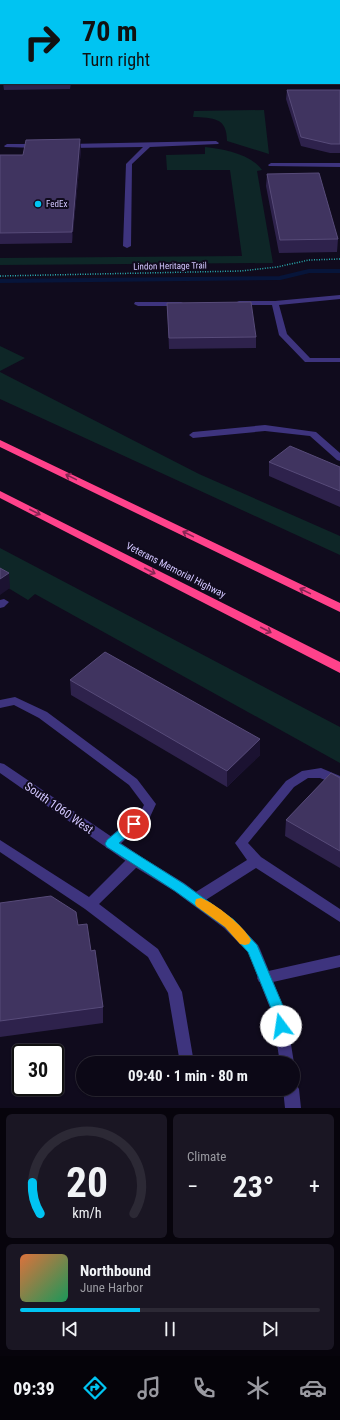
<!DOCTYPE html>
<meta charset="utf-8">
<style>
body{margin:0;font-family:"Roboto Condensed",sans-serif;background:#1a1623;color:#f1f3f6;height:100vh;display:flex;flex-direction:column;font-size:15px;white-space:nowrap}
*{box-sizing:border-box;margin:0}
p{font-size:13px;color:#9a9aa1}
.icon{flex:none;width:22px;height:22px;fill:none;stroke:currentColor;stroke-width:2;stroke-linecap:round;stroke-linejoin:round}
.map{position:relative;height:1108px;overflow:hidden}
.details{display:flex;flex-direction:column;gap:6px;padding:6px;background:#07040c;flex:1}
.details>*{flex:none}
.hud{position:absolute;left:0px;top:0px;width:340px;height:84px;box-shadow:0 1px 3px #0004,0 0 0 1px #2c2935;background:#00c4f2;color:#111;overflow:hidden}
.speed{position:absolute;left:12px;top:1044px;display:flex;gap:8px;font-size:20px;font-weight:700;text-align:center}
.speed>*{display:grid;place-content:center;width:52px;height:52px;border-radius:50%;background:#0c0816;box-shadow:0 1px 3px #0004,0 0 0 1px #2c2935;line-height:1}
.speed .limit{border:2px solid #111;border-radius:6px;background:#fff;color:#111}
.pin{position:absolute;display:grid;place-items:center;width:34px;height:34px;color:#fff;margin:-17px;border:2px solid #fff;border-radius:50%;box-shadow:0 1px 4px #0007}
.me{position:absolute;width:44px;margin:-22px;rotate:346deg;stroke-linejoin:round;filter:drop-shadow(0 0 3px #0008)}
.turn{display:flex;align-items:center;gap:14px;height:84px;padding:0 16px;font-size:18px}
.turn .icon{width:52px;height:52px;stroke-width:2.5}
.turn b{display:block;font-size:28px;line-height:34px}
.big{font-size:30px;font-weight:700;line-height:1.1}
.details .tile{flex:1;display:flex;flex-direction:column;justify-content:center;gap:6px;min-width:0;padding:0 14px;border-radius:6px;background:#1a1623}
.details .dial{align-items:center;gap:0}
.dial svg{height:104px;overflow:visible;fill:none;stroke:#2c2935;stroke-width:7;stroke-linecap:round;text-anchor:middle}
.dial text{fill:#f1f3f6;stroke:none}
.song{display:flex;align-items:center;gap:12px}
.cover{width:48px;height:48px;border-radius:6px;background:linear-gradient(135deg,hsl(20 70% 55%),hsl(150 70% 35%))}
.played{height:4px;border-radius:2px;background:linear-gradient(90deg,#00c4f2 40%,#2c2935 40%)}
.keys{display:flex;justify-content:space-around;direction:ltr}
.heat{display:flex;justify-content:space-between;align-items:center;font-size:22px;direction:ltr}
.details .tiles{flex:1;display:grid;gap:6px;grid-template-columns:1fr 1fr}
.tile:last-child{grid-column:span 2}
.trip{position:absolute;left:76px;top:1056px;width:224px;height:40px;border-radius:20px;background:#0c0816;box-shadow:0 1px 3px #0004,0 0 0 1px #2c2935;font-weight:700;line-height:40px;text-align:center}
.dock{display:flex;height:64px;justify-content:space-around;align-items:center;background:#050309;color:#9a9aa1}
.dock .icon{width:28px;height:28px}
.dock .on{color:#00c4f2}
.dock b{font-size:18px;color:#f1f3f6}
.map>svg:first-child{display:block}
.green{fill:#0e2627}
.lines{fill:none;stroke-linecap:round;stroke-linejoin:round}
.stream{stroke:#07153a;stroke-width:4}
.path{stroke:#29adb1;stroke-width:1.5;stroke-dasharray:1 1.5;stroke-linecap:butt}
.service{fill:#3e347e;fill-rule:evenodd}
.minor{fill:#3e347e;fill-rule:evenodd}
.tertiary{fill:#3e347e;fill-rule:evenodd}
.motorway{fill:#ff428b;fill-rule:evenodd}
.wall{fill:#2e224c}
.shaded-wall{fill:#1b1231}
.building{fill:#403460;stroke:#574b79}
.oneway{stroke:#882654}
.route{fill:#00c4f2;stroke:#007f9d}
.slow{fill:#f59e0b}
.poi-dot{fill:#00c4f2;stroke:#100b1d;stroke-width:1.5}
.labels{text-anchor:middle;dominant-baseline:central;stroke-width:4;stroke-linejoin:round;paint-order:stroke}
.far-poi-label{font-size:9px;fill:#d3c7ff;stroke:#100b1d;text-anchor:start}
.far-street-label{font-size:9px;fill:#d3c7ff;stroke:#100b1d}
.street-label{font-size:10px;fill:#d3c7ff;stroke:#100b1d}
.near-street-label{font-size:12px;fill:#d3c7ff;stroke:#100b1d}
</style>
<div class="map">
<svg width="340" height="1108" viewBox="0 0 340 1108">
<rect width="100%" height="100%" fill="#100b1d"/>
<path class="green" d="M264,110L269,154L227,141C227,117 213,118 193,117L194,111Z
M205,147C223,149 251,154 262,170L257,171L273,263L0,265V258L242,256L230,170H167L166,155L205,154Z
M0,346L25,358L0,371Z
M0,372L199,474L340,536V555L0,399Z
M0,548L340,727V763L35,594L28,600L0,583Z"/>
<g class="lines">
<path class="stream" d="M0,281L280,278L309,271H340"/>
<path class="path" d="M0,276L241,271L277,267L309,260L340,259"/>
<path class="service" d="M216,141L219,143L218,144L150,147L132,164L131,246L127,248L123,246L126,164L143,147L68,148L65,146L68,144Z
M7,144H38L41,146L38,148L5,147L4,146Z
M340,295V299L279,305L287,334L310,358H340V362H305L279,335L272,305H239L235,303L239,301H275Z
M135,302H181L185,304L181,306H138L134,304Z
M265,425L316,432L340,453V461L337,460L310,436L265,431L193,438L189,435L193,432Z
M4,599L9,602L4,607L0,608V600Z
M15,697L47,712L137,779L156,804L150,817L116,848L111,849L106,848L105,844L106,840L141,811L144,805L129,785L39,718L14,705L0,708V700Z
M321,768L340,776V786L320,778H308L294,787L248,843L261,857L340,909V922L256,868L201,903L196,904L191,903L189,899L191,895L247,860L235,843L286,781L302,771Z
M0,840L89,897L130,856L135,855L140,856L141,860L140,864L99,904L158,949L182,992L194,1063H180L168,993L148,957L85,909L0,852Z
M340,955V967L264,984L259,982L257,978L259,974L264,972Z"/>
<path class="minor" d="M271,163H340V167L269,166L268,165Z
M0,763L4,764L140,856L184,883L234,920L258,945L260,949L286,1013L294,1063L293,1066V1063H280L272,1013L248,952L224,928L174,891L130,864L0,773Z
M293,1083L296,1084L299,1089L301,1108H285L283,1089H293Z"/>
<path class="tertiary" d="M339,15H340V17H339Z
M0,18H1V20H0Z"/>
<path class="motorway" d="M0,440L340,603V612L0,447Z
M0,491L340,662V673L0,498Z"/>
</g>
<path class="wall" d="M339,30H340V69H339Z
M3,83H71L70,89L4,90Z
M287,90H340V153H330L301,146L286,99Z
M81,149L72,243L0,244V155H23Z
M267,174L338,239L337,252L279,253L266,186Z
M167,303L256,337V348L169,349Z
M269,462L340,467V507L269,476Z
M70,680L260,755L227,787L71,695Z
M340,778V868L285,836L286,820Z
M0,903L78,925L91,951L103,1007V1023L0,1037Z"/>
<path class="shaded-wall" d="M80,139L81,149L72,243V232Z
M9,573L10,588L0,595V579Z
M260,739V755L227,787V771Z"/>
<path class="building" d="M339,30H340V60H339Z
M287,90H340V144H331L301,137Z
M80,139L72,232L0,233V155H23L26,140Z
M319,173L338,239L280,240L267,174Z
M251,302L256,337L169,338L167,303Z
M290,446L340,467V491L269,462Z
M0,568L9,573L0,579Z
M105,652L260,739L227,771L70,680Z
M331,773L340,778V851L286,820Z
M51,896L76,912L78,925L87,924L91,951L95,950L103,1007L0,1021V903Z"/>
<defs><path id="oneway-shaft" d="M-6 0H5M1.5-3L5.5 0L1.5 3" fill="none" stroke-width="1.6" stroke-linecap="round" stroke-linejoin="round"/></defs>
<g class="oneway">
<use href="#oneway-shaft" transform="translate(71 477) rotate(-154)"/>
<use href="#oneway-shaft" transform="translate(35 512) rotate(27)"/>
<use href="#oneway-shaft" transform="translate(188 534) rotate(-154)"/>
<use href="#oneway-shaft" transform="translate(150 571) rotate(27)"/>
<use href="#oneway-shaft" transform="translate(305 591) rotate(-154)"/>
<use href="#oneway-shaft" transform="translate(266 630) rotate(27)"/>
</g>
<path class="route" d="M134,819L138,821L140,824L138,827L119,843L184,884L234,920L257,945L286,1013L288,1026L286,1030L281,1032L276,1030L273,1013L248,952L225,927L175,891L107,847L105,844L107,840L130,821Z"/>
<path class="slow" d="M201,898C215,903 244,926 251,940L249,944L245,945L240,944L225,927L196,906L195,903L196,899Z"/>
<circle class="poi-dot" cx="38" cy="204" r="4"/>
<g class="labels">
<g class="far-poi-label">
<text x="46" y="204">FedEx</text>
</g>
<g class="far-street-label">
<text transform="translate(170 266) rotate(-1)">Lindon Heritage Trail</text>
</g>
<g class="street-label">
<text transform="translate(176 570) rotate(27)">Veterans Memorial Highway</text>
</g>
<g class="near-street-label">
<text transform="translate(59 808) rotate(35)">South 1060 West</text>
</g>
</g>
</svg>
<div class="speed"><div class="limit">30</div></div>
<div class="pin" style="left:134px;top:824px;background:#d93025"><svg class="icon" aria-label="arrive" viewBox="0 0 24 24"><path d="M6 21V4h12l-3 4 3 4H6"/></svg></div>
<svg class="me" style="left:281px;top:1026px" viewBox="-20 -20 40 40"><circle r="19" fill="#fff"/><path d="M0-13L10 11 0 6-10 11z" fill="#00c4f2"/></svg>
<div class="trip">09:40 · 1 min · 80 m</div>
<div class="hud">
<div class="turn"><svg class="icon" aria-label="right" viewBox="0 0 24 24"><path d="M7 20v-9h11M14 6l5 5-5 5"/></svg><div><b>70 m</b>Turn right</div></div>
</div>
</div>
<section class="details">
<div class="tiles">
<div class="tile dial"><svg viewBox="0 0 100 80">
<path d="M14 69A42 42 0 1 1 86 69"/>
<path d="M14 69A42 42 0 0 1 8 45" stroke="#00c4f2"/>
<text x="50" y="56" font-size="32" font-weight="700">20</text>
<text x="50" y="72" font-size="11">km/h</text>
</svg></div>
<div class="tile"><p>Climate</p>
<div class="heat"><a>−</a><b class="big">23°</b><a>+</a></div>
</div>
<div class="tile">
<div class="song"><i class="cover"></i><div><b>Northbound</b><p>June Harbor</p></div></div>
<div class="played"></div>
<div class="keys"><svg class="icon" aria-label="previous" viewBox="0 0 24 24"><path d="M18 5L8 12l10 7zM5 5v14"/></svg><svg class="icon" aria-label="pause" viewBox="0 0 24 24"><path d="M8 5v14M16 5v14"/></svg><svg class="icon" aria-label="next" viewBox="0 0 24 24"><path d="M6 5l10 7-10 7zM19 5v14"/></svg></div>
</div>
</div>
</section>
<nav class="dock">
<b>09:39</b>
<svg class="icon on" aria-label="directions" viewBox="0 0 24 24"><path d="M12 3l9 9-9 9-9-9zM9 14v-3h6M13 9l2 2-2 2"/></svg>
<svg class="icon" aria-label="music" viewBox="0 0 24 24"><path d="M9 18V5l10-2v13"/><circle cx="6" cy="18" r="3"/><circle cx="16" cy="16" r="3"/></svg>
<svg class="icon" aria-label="phone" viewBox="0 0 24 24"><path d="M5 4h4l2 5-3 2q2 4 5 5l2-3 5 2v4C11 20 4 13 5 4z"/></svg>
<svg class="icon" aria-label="climate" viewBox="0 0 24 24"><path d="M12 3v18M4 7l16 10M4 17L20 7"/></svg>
<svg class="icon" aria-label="car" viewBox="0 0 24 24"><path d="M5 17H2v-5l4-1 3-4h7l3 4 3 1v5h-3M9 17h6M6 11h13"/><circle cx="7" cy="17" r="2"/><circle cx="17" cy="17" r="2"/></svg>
</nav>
